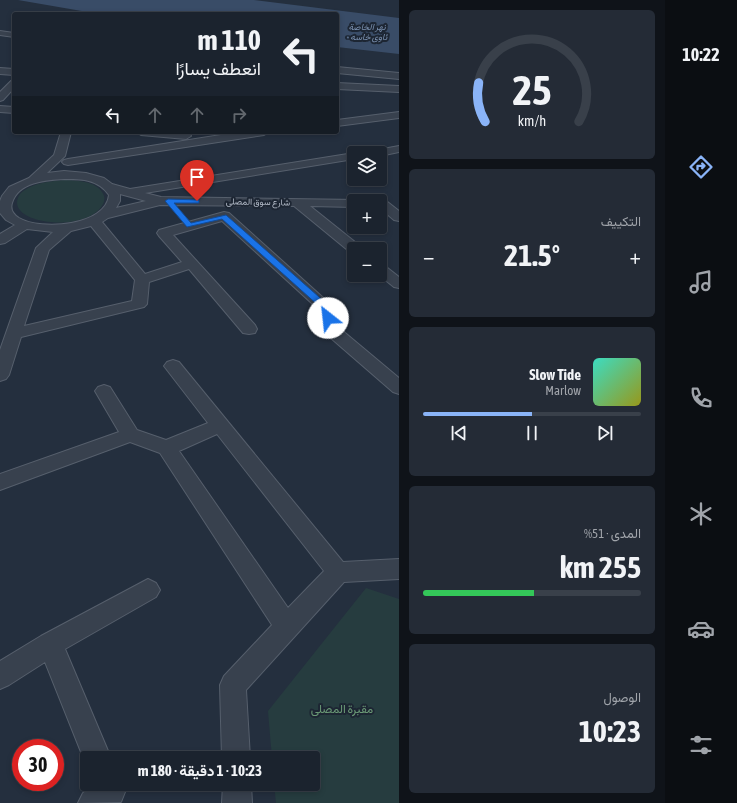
<!DOCTYPE html>
<html lang="ar">
<meta charset="utf-8">
<style>
body{margin:0;font-family:"Asap Condensed",Vazirmatn,sans-serif;background:#242b36;color:#f1f3f6;direction:rtl;height:100vh;display:flex;flex-direction:column;font-size:15px;white-space:nowrap}
*{box-sizing:border-box;margin:0}
p{font-size:13px;color:#a0a4aa}
.icon{flex:none;width:22px;height:22px;fill:none;stroke:currentColor;stroke-width:2;stroke-linecap:round;stroke-linejoin:round}
.map{position:relative;flex:1;overflow:hidden;direction:ltr}
.drawer{display:flex;flex-direction:column;gap:10px;padding:10px;background:#0f1319;width:266px}
.drawer>*{flex:none}
.banner{position:absolute;left:12px;top:12px;width:327px;height:122px;border-radius:4px;box-shadow:0 2px 6px #0003,0 0 0 1px #39404a;direction:rtl;background:#1b232e;color:#f1f3f6;overflow:hidden}
.fabs{position:absolute;left:347px;top:146px;display:grid;gap:8px}
.fabs a{display:grid;place-items:center;width:40px;height:40px;border-radius:4px;background:#1b232e;box-shadow:0 2px 6px #0003,0 0 0 1px #39404a;font-size:20px}
.speed{position:absolute;left:12px;top:739px;display:flex;gap:8px;font-size:20px;font-weight:700;text-align:center}
.speed>*{display:grid;place-content:center;width:52px;height:52px;border-radius:50%;background:#1b232e;box-shadow:0 2px 6px #0003,0 0 0 1px #39404a;line-height:1}
.speed .limit{border:6px solid #d22;background:#fff;color:#111}
.pin{position:absolute;display:grid;place-items:center;width:34px;height:34px;color:#fff;margin:-41px -17px;border-radius:50% 50% 50% 0;rotate:-45deg;box-shadow:0 0 4px #0007}
.pin .icon{rotate:45deg}
.me{position:absolute;width:44px;margin:-22px;rotate:331deg;stroke-linejoin:round;filter:drop-shadow(0 0 3px #0008)}
.turn{display:flex;align-items:center;gap:14px;height:84px;padding:0 12px;font-size:18px}
.turn .icon{width:52px;height:52px;stroke-width:2.5}
.turn b{display:block;font-size:28px;line-height:34px}
.lanes{display:flex;align-items:center;height:38px;padding:0 12px;background:#0003;justify-content:center;gap:20px;direction:ltr}
.lanes .off{opacity:.35}
.big{font-size:30px;font-weight:700;line-height:1.1}
.drawer .widget{flex:1;display:flex;flex-direction:column;justify-content:center;gap:6px;min-width:0;padding:0 14px;border-radius:6px;background:#242b36}
.drawer .dial{align-items:center;gap:0}
.dial svg{height:104px;overflow:visible;fill:none;stroke:#39404a;stroke-width:7;stroke-linecap:round;text-anchor:middle}
.dial text{fill:#f1f3f6;stroke:none}
.song{display:flex;align-items:center;gap:12px}
.cover{width:48px;height:48px;border-radius:6px;background:linear-gradient(135deg,hsl(170 70% 55%),hsl(60 70% 35%))}
.played{height:4px;border-radius:2px;background:linear-gradient(90deg,#8ab4f8 50%,#39404a 50%)}
.keys{display:flex;justify-content:space-around;direction:ltr}
.heat{display:flex;justify-content:space-between;align-items:center;font-size:22px;direction:ltr}
.charge{height:6px;border-radius:3px;background:linear-gradient(90deg,#34c759 51%,#39404a 0)}
.trip{position:absolute;left:80px;top:751px;width:240px;height:40px;border-radius:4px;background:#1b232e;box-shadow:0 2px 6px #0003,0 0 0 1px #39404a;font-weight:700;line-height:40px;text-align:center;direction:rtl}
main{display:flex;flex:1;min-height:0}
.menu{display:flex;flex-direction:column;width:72px;justify-content:space-around;align-items:center;background:#0b0e12;color:#a0a4aa}
.menu .icon{width:28px;height:28px}
.menu .current{color:#8ab4f8}
.menu b{font-size:18px;color:#f1f3f6}
.map>svg:first-child{display:block}
.green{fill:#263c3f}
.water{fill:#394c67}
.lines{fill:none;stroke-linecap:round;stroke-linejoin:round}
.minor-casing{stroke:#565f6c;stroke-width:2}
.minor{fill:#38414e;fill-rule:evenodd}
.route{fill:#1a73e8;stroke:#114b97}
.labels{text-anchor:middle;dominant-baseline:central;stroke-width:4;stroke-linejoin:round;paint-order:stroke}
.far-water-label{font-size:9px;font-style:italic;fill:#7c92b1;stroke:#1d2633}
.far-street-label{font-size:9px;fill:#b4bcc9;stroke:#1d2633}
.near-park-label{font-size:12px;fill:#6b9a76;stroke:#1d2633}
</style>
<main>
<nav class="menu">
<b>10:22</b>
<svg class="icon current" aria-label="directions" viewBox="0 0 24 24"><path d="M12 3l9 9-9 9-9-9zM9 14v-3h6M13 9l2 2-2 2"/></svg>
<svg class="icon" aria-label="music" viewBox="0 0 24 24"><path d="M9 18V5l10-2v13"/><circle cx="6" cy="18" r="3"/><circle cx="16" cy="16" r="3"/></svg>
<svg class="icon" aria-label="phone" viewBox="0 0 24 24"><path d="M5 4h4l2 5-3 2q2 4 5 5l2-3 5 2v4C11 20 4 13 5 4z"/></svg>
<svg class="icon" aria-label="climate" viewBox="0 0 24 24"><path d="M12 3v18M4 7l16 10M4 17L20 7"/></svg>
<svg class="icon" aria-label="car" viewBox="0 0 24 24"><path d="M5 17H2v-5l4-1 3-4h7l3 4 3 1v5h-3M9 17h6M6 11h13"/><circle cx="7" cy="17" r="2"/><circle cx="17" cy="17" r="2"/></svg>
<svg class="icon" aria-label="filters" viewBox="0 0 24 24"><path d="M4 7h16M4 17h16"/><circle cx="9" cy="7" r="2"/><circle cx="15" cy="17" r="2"/></svg>
</nav>
<section class="drawer">
<div class="widget dial"><svg viewBox="0 0 100 80">
<path d="M14 69A42 42 0 1 1 86 69"/>
<path d="M14 69A42 42 0 0 1 9 39" stroke="#8ab4f8"/>
<text x="50" y="56" font-size="32" font-weight="700">25</text>
<text x="50" y="72" font-size="11">km/h</text>
</svg></div>
<div class="widget"><p>التكييف</p>
<div class="heat"><a>−</a><b class="big">21.5°</b><a>+</a></div>
</div>
<div class="widget">
<div class="song"><i class="cover"></i><div><b>Slow Tide</b><p>Marlow</p></div></div>
<div class="played"></div>
<div class="keys"><svg class="icon" aria-label="previous" viewBox="0 0 24 24"><path d="M18 5L8 12l10 7zM5 5v14"/></svg><svg class="icon" aria-label="pause" viewBox="0 0 24 24"><path d="M8 5v14M16 5v14"/></svg><svg class="icon" aria-label="next" viewBox="0 0 24 24"><path d="M6 5l10 7-10 7zM19 5v14"/></svg></div>
</div>
<div class="widget"><p>المدى · 51%</p><b class="big">255 km</b><div class="charge"></div></div>
<div class="widget"><p>الوصول</p><b class="big">10:23</b></div>
</section>
<div class="map">
<svg width="399" height="803" viewBox="0 0 399 803">
<rect width="100%" height="100%" fill="#242f3e"/>
<path class="green" d="M66,180C78,181 95,181 102,192C105,196 105,200 103,204C87,235 0,224 20,194C31,183 51,181 66,180Z
M366,588L399,599V803H276L274,784H313V758H272L268,711Z"/>
<path class="water" d="M18,0H254L399,18V54L337,47V14H99Z"/>
<g class="lines">
<defs>
<path id="minor" d="M0,31L14,33V37L0,35Z
M337,67L399,73V79L337,73Z
M0,68L14,69V75L0,74Z
M14,80V88L3,100L0,101V92L11,81Z
M337,83L399,86V92L337,89Z
M0,106L14,107V113L0,112Z
M399,112V118L337,126V120Z
M61,132H71L65,156L47,173L64,171L86,173L104,178L112,184L130,189L354,153H355H354V159L145,193L161,197L358,200L354,201V207L310,206L360,246L362,249H354V253L350,252L294,206L160,205L108,218L102,222L145,274L182,262L159,236L157,233L159,230L224,212L229,213L329,303L338,327L399,378V394L393,392L325,333L317,308L222,221L173,235L255,325L257,329L255,333L249,334L243,333L189,269L149,282L147,304L144,307L21,337L9,375L6,379L0,381V350L36,248L53,232L27,229L5,243L0,244V234L15,225L6,220L0,213V201L2,196L9,187L29,178L54,155ZM64,179C81,179 98,179 109,195C106,226 41,231 19,218C13,214 10,209 12,203C18,182 46,180 64,179ZM120,194L146,201L116,208L120,201ZM91,226L135,280L132,301L24,326L49,250L71,231Z
M136,132H177L190,134L191,136L186,139L141,135Z
M240,132H269L264,135L68,165L64,164L62,162L64,160L68,159Z
M399,146V152L380,156V153H370L372,151Z
M381,199L385,200L399,211V221L394,220L380,208V201H376Z
M380,265L385,266L399,277V288L394,287L379,275H380Z
M173,360L179,362L343,562L399,559V579L344,582L246,690L250,758H222L220,685L224,676L272,625L160,453L130,442L0,490V474L119,432L95,391L98,387L104,385L110,387L137,430L166,440L208,423L164,366L167,362ZM217,434L324,571L288,608L179,451Z
M148,579L156,583L160,590L156,597L65,649L111,758H87V767L45,662L9,685L0,689V661L41,636Z
M93,784H122L125,792L121,802L78,803L83,793L94,786Z
M223,784H251L252,803H222Z"/>
</defs>
<use href="#minor" class="minor-casing"/>
<use href="#minor" class="minor"/>
</g>
<path class="route" d="M168,199L199,200V203H174L191,223L226,215L327,304L331,318L330,319H325L320,307L222,219L187,227L165,201Z"/>
<g class="labels">
<g class="far-water-label">
<text x="367" y="27">نهر الخاصة<tspan x="367" dy="10">- ئاوی خاسە</tspan></text>
</g>
<g class="far-street-label">
<text transform="translate(258 202) rotate(1)">شارع سوق المصلى</text>
</g>
<g class="near-park-label">
<text x="342" y="709">مقبرة المصلى</text>
</g>
</g>
</svg>
<div class="fabs">
<a><svg class="icon" aria-label="layers" viewBox="0 0 24 24"><path d="M12 4l9 5-9 5-9-5zM3 14l9 5 9-5"/></svg></a>
<a>+</a>
<a>−</a>
</div>
<div class="speed"><div class="limit">30</div></div>
<div class="pin" style="left:197px;top:201px;background:#d93025"><svg class="icon" aria-label="arrive" viewBox="0 0 24 24"><path d="M6 21V4h12l-3 4 3 4H6"/></svg></div>
<svg class="me" style="left:328px;top:318px" viewBox="-20 -20 40 40"><circle r="19" fill="#fff"/><path d="M0-13L10 11 0 6-10 11z" fill="#1a73e8"/></svg>
<div class="trip">10:23 · 1 دقيقة · 180 m</div>
<div class="banner">
<div class="turn"><svg class="icon" aria-label="left" viewBox="0 0 24 24"><path d="M17 20v-9H6M10 6l-5 5 5 5"/></svg><div><b>110 m</b>انعطف يسارًا</div></div>
<div class="lanes"><svg class="icon" aria-label="left" viewBox="0 0 24 24"><path d="M17 20v-9H6M10 6l-5 5 5 5"/></svg><svg class="icon off" aria-label="ahead" viewBox="0 0 24 24"><path d="M12 20V5M6 11l6-6 6 6"/></svg><svg class="icon off" aria-label="ahead" viewBox="0 0 24 24"><path d="M12 20V5M6 11l6-6 6 6"/></svg><svg class="icon off" aria-label="right" viewBox="0 0 24 24"><path d="M7 20v-9h11M14 6l5 5-5 5"/></svg></div>
</div>
</div>
</main>
